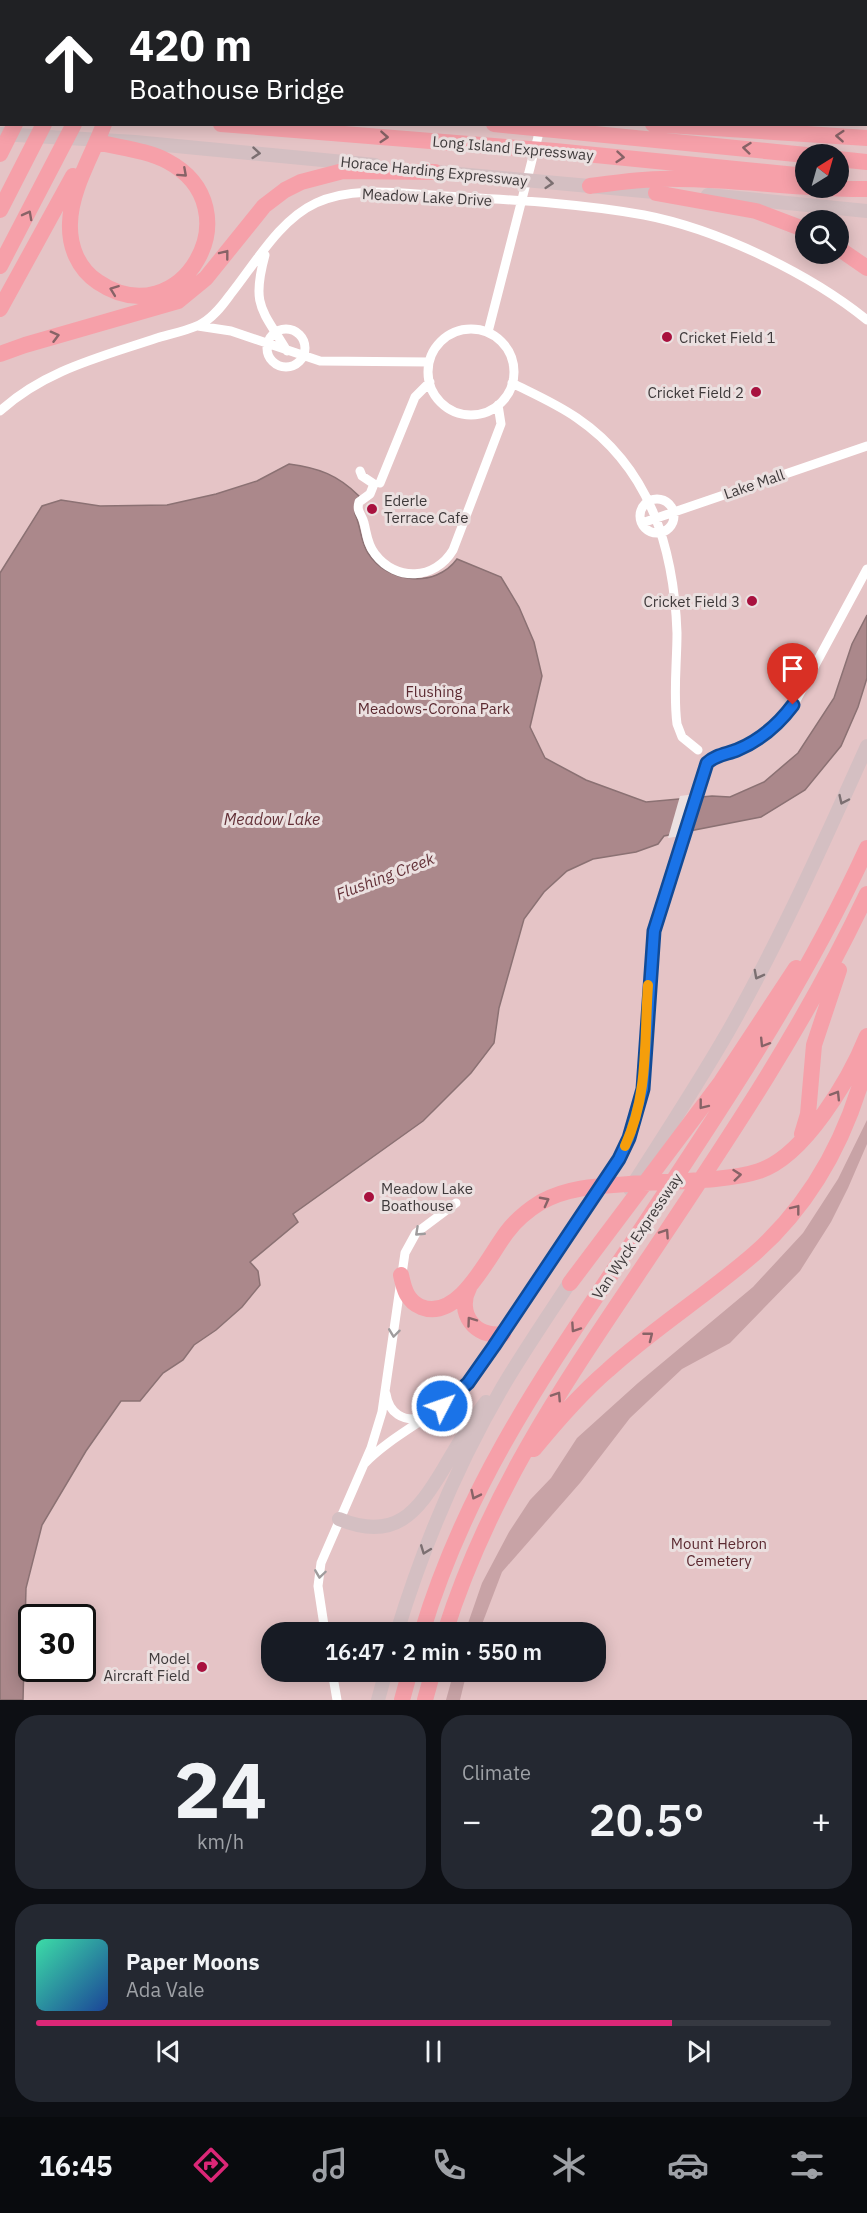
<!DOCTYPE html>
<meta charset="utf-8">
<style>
body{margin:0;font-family:"IBM Plex Sans",sans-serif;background:#242831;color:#f1f3f6;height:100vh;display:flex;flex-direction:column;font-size:22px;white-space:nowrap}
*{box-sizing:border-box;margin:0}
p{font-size:20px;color:#9ea1a6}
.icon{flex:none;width:33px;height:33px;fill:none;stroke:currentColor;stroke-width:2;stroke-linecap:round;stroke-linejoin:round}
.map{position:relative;height:1700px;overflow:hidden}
.drawer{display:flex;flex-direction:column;gap:15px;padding:15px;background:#0d0f14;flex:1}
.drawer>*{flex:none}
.hud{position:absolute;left:0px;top:0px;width:867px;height:126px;box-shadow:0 3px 15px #0003;background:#202124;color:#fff;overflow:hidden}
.needle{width:39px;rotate:37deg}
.buttons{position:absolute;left:795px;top:144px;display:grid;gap:12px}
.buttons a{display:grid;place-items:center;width:54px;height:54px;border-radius:50%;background:#171b24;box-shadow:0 3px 15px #0003;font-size:30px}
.speed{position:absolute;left:18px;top:1604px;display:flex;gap:12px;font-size:30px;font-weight:700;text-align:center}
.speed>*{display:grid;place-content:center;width:78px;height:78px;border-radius:50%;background:#171b24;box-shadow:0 3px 15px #0003;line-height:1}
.speed .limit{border:3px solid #111;border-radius:9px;background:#fff;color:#111}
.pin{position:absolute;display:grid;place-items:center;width:51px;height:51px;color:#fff;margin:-62px -26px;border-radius:50% 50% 50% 0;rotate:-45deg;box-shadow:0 0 6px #0007}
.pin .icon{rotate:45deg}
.me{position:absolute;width:66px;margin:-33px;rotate:49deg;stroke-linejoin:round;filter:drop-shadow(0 0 4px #0008)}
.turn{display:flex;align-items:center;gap:21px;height:126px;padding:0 30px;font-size:27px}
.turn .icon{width:78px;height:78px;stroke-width:2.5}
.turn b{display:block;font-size:42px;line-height:51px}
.big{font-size:45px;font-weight:600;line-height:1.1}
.drawer .card{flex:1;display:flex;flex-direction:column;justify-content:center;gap:9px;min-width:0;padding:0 21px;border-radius:24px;background:#242831}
.drawer .dial{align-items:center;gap:0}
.dial b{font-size:78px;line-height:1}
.song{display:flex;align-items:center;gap:18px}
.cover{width:72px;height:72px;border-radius:9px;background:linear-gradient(135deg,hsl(160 70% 55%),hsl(220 70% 35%))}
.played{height:6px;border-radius:3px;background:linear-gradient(90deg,#db2777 80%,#363941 80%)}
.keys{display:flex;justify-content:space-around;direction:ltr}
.heat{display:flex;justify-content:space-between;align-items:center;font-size:33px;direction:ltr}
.drawer .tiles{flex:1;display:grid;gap:15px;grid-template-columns:1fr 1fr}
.card:last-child{grid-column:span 2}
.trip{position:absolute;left:261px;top:1622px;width:345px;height:60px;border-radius:24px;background:#171b24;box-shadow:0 3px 15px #0003;font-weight:600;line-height:60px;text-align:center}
.tab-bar{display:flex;height:96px;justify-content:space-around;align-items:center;background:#090b0e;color:#9ea1a6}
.tab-bar .icon{width:42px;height:42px}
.tab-bar .current{color:#db2777}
.tab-bar b{font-size:27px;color:#f1f3f6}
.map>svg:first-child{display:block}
.green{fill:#e5c4c6;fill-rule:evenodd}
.forest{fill:#c8a3a6}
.water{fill:#ab888b;stroke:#8b7173;stroke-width:1.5}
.pier{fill:#ebe0e0}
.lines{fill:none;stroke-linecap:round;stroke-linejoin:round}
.street{stroke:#fff;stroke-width:9}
.secondary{stroke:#d4bfc2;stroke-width:14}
.highway{stroke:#f6a0a9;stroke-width:16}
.oneway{stroke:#886367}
.oneway2{stroke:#7b6f71}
.oneway3{stroke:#9f9c9d}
.route-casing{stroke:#114b97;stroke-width:15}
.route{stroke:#1a73e8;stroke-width:10}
.slow{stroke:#f59e0b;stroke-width:10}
.poi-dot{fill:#a8113e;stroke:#ebe0e0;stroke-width:2}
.labels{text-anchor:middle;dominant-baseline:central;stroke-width:6;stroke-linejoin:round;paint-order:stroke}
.street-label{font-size:15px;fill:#3f3a3b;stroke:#ebe0e0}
.poi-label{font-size:15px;fill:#3f3a3b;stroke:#ebe0e0;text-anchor:start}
.park-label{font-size:15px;fill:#5c2a31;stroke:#ebe0e0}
.water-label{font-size:16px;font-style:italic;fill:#643138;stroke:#ebe0e0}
</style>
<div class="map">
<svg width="867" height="1700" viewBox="0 0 867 1700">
<rect width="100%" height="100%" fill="#ebe0e0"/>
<path class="green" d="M0,0H867V1700H0ZM2,2H866V124H2ZM806,154H838V188H806ZM806,220H838V254H806ZM32,1617H82V1668H32ZM272,1632H596V1671H272Z"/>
<path class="forest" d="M867,1120V1144L848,1188L831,1222L800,1271L730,1343L682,1369L630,1418L580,1483L502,1572L479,1632H465L482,1583L509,1532L530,1500L551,1478L577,1438L638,1383L753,1287L803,1233L838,1179Z
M454,1671H467L460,1700H446Z"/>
<path class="water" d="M289,464C319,468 338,475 359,496L355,514C361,526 360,541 368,553C387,583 435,589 457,559L501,577L519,607L534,642L542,676L530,727L545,758L586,780L646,802L712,796L730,797L764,782L798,753L834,698L852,644L867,615V678L858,707L841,746L805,790L761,817L664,836L658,844L636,852L593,859L567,871L544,892L524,919L499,1008L494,1043L471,1073L423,1121L293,1214L298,1222L250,1262L258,1271L260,1285L242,1307L216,1330L194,1345L183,1360L163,1373L140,1401H121L86,1451L42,1525L26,1588L23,1700H0V573L42,506L61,500L100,506L167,505L216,494L257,481Z"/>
<path class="pier" d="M704,793L692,834L668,838L680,796Z"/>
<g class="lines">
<path class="street" d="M412,0L413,2
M573,2L574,0
M866,58H867
M265,255C251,306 262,309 287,351
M198,326L231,331L320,361L429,362
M267 348a19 19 0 1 1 38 0a19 19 0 1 1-38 0Z
M428 372a43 43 0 1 1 86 0a43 43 0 1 1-86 0Z
M488,332L541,125
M512,383C534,394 557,404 577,418C650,468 674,548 677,633C677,663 673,694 677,724L682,737L698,750
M0,411C45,370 101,357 157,338C171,334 186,331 199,325C212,319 222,306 230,295C255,264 279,220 316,203C354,185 404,194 445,196C511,200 579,203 644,215C717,229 809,273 867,320
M360,471L362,476L374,484L370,494L359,502C356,512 362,514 364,523C367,534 367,544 375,554C396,582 435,580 453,550L501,424L498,405
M380,483L415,397L430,382
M640 516a17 17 0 1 1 34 0a17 17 0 1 1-34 0Z
M642,523L867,446
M386,1394C389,1413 403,1422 421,1418
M364,1464C395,1432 438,1416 468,1383L619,1159L629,1138L643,1089L654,931L707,763C715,755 727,754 737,750C761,740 778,725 793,706L867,569
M325,1632L318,1586L321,1563L371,1448L382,1412L405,1253L416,1233L456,1203
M332,1671L337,1700"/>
<path class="secondary" d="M0,59H2
M866,84H867
M0,134L135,142L375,165
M427,171L665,193
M708,195L867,211
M630,1189C664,1136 698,1084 729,1030C781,938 824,842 867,746
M339,1519C395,1542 417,1513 444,1468C457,1446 470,1423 486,1402
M397,1632C423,1547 457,1465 502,1388C525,1349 550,1313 574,1276
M378,1700L386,1671"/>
<path class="highway" d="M360,0L361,2
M70,2L71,0
M105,2V0
M134,2L135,0
M164,2L165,0
M323,2L324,0
M0,48H2
M0,85H2
M866,97H867
M0,107H2
M221,124L555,151L806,176
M494,124L806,155
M653,124L867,138
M97,142C120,148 146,150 167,161C256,208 181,338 98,282C78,269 69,246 70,223C71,189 92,156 104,124
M0,154L15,124
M838,159L867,162
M590,186C620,182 648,178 678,179C741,179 804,190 867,189
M656,193L756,211L806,230
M0,210L44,124
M838,248L867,268
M0,266L74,124
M0,309L73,176
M0,354L25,345L178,301L206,278L264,206L285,190L301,182L343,171L435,172
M802,1134L808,1114L814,1045L839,970
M401,1275C404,1289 407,1301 421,1307C459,1322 489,1255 507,1232C516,1220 528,1210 541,1202C568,1187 598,1186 629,1184C664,1181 727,1182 759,1171C805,1156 850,1078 867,1036
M570,1283L721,1082L796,968
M469,1288C456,1312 475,1339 503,1334
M534,1449C557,1421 580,1394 608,1370C654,1328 707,1295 754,1254C812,1203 848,1135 867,1061
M422,1632C467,1484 543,1376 628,1249C715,1118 801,992 867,848
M445,1632C490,1490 566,1381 648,1259C727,1141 806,1024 867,894
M402,1700L410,1671
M425,1700L433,1671"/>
</g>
<defs><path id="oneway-chevron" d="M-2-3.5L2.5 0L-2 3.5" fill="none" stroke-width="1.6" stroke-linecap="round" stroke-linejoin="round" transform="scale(1.5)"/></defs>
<g class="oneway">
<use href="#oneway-chevron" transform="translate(840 136) rotate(-176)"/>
<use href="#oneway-chevron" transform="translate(384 137) rotate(4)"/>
<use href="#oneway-chevron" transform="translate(747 148) rotate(-174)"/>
<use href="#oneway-chevron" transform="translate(620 157) rotate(5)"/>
<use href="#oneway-chevron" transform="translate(183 173) rotate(42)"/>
<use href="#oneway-chevron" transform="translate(28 215) rotate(-62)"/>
<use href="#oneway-chevron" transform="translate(225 254) rotate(-52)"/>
<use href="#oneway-chevron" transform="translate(114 290) rotate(-159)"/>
<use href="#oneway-chevron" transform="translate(55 336) rotate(-15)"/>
<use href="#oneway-chevron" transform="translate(764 1043) rotate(122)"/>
<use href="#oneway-chevron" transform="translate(836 1095) rotate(-58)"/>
<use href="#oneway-chevron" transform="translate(703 1105) rotate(128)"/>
<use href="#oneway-chevron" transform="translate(737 1175) rotate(-6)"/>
<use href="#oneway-chevron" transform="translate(545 1201) rotate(-28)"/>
<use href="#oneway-chevron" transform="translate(796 1209) rotate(-52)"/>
<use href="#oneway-chevron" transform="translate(665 1233) rotate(-56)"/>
<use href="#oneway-chevron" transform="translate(471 1321) rotate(-126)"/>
<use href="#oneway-chevron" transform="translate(575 1328) rotate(124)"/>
<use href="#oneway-chevron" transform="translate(649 1336) rotate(-38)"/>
<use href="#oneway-chevron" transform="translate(557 1396) rotate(-57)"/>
<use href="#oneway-chevron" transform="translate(475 1495) rotate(116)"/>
</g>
<g class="oneway2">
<use href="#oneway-chevron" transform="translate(256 153) rotate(5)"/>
<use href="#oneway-chevron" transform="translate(549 183) rotate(5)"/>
<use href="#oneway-chevron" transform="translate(843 800) rotate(115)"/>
<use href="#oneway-chevron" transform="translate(758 975) rotate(118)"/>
<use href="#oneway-chevron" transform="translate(425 1550) rotate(111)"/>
</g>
<g class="oneway3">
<use href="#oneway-chevron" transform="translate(419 1232) rotate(137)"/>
<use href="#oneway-chevron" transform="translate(394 1333) rotate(97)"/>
<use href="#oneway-chevron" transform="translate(320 1574) rotate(98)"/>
</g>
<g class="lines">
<defs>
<path id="route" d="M442,1406L468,1383L494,1346L619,1159L629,1138L643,1089L654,931L707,763C715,755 727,754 737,750C761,740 778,725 793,705"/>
</defs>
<use href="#route" class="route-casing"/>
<use href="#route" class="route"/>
<path class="slow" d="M625,1146C649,1094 644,1041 648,985"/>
</g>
<g class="poi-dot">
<circle cx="667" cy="337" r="6"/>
<circle cx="756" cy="392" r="6"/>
<circle cx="372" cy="509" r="6"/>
<circle cx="752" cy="601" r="6"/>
<circle cx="369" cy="1197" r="6"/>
<circle cx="202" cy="1667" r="6"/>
</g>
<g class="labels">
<g class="street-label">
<text transform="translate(513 148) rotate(5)">Long Island Expressway</text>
<text transform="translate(434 171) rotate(6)">Horace Harding Expressway</text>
<text transform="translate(427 197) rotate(3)">Meadow Lake Drive</text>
<text transform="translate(754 484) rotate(-19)">Lake Mall</text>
<text transform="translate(637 1236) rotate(-56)">Van Wyck Expressway</text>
</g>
<g class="poi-label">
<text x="679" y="337">Cricket Field 1</text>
<text x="744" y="392" text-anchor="end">Cricket Field 2</text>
<text x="384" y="500">Ederle<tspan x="384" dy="17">Terrace Cafe</tspan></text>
<text x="740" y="601" text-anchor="end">Cricket Field 3</text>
<text x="381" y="1188">Meadow Lake<tspan x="381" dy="17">Boathouse</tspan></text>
<text x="190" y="1658" text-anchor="end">Model<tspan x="190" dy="17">Aircraft Field</tspan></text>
</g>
<g class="park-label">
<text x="434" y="691">Flushing<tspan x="434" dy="17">Meadows-Corona Park</tspan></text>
<text x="719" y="1543">Mount Hebron<tspan x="719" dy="17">Cemetery</tspan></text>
</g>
<g class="water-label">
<text x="272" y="819">Meadow Lake</text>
<text transform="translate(385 876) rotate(-21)">Flushing Creek</text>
</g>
</g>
</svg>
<div class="buttons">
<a><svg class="needle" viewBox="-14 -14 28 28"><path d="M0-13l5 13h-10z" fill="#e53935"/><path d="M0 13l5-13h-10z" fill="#9ea1a6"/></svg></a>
<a><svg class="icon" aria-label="search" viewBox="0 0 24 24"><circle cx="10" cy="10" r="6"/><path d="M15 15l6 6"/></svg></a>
</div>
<div class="speed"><div class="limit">30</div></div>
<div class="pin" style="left:793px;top:705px;background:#d93025"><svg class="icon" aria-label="arrive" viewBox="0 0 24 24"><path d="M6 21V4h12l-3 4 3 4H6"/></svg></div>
<svg class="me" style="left:442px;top:1406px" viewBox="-20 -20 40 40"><circle r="17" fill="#1a73e8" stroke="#fff" stroke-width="3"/><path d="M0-11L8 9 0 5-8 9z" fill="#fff"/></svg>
<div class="trip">16:47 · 2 min · 550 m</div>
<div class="hud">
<div class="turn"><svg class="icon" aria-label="ahead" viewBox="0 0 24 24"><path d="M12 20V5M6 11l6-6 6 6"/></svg><div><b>420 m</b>Boathouse Bridge</div></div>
</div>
</div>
<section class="drawer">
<div class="tiles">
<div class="card dial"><b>24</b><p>km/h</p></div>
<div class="card"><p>Climate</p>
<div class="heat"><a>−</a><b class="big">20.5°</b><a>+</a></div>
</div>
<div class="card">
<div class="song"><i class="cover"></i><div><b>Paper Moons</b><p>Ada Vale</p></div></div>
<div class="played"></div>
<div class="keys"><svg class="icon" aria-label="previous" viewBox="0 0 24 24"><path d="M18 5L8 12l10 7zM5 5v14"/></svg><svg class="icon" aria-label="pause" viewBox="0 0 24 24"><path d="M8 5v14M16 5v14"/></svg><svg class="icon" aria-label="next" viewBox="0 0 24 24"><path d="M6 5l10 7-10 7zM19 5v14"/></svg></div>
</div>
</div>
</section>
<nav class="tab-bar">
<b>16:45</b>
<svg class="icon current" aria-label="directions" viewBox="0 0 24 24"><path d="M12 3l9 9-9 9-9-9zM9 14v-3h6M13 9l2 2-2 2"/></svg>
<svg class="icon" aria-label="music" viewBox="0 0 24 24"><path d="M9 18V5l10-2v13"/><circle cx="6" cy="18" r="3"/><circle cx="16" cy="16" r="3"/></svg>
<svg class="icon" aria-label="phone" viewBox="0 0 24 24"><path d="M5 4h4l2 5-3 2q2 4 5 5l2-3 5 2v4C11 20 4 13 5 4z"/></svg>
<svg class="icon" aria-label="climate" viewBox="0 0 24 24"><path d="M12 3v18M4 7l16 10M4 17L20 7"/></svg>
<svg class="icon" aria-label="car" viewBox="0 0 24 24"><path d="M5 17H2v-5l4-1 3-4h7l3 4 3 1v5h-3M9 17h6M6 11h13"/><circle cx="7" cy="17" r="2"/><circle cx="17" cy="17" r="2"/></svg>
<svg class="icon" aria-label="filters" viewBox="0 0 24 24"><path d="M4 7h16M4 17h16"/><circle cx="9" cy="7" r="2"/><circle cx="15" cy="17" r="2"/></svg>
</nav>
